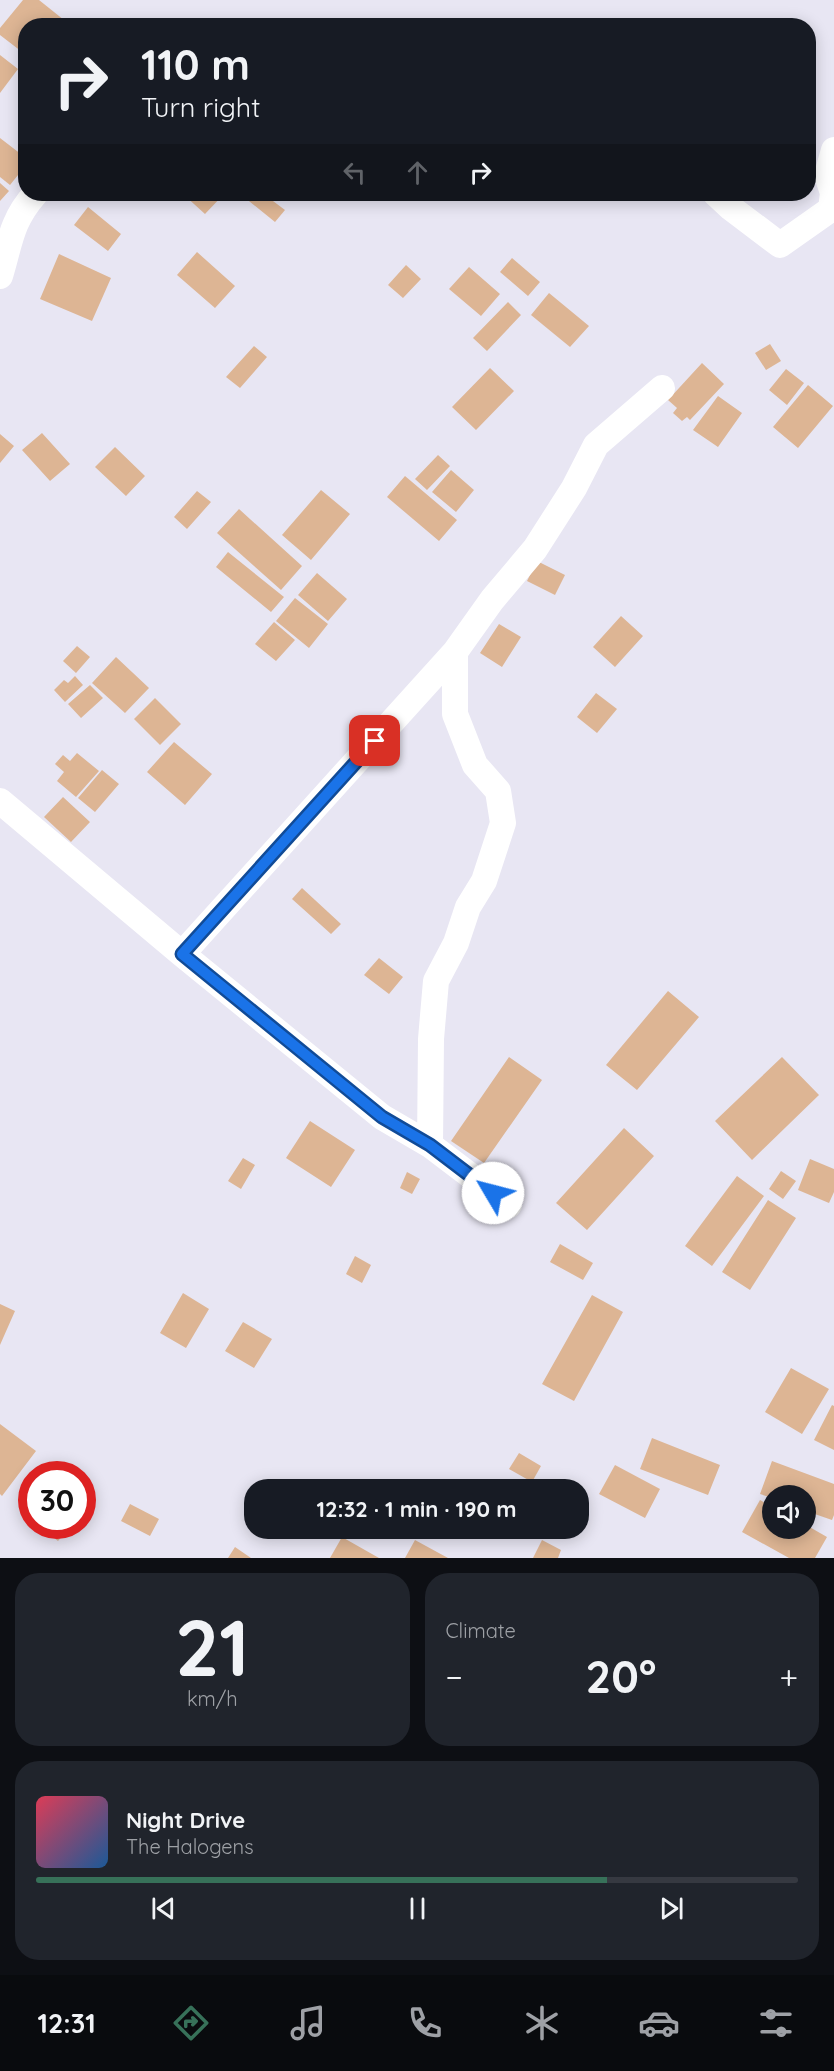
<!DOCTYPE html>
<meta charset="utf-8">
<style>
body{margin:0;font-family:Quicksand,sans-serif;background:#20242c;color:#f1f3f6;height:100vh;display:flex;flex-direction:column;font-size:22px;white-space:nowrap}
*{box-sizing:border-box;margin:0}
p{font-size:20px;color:#9ea1a6}
.icon{flex:none;width:33px;height:33px;fill:none;stroke:currentColor;stroke-width:2;stroke-linecap:round;stroke-linejoin:round}
.map{position:relative;height:1558px;overflow:hidden}
.details{display:flex;flex-direction:column;gap:15px;padding:15px;background:#0d0f14;flex:1}
.details>*{flex:none}
.top-card{position:absolute;left:18px;top:18px;width:798px;height:183px;border-radius:24px;box-shadow:0 3px 15px #0003;background:#171b24;color:#f1f3f6;overflow:hidden}
.fabs{position:absolute;left:762px;top:1485px;display:grid;gap:12px}
.fabs a{display:grid;place-items:center;width:54px;height:54px;border-radius:50%;background:#171b24;box-shadow:0 3px 15px #0003;font-size:30px}
.speed{position:absolute;left:18px;top:1461px;display:flex;gap:12px;font-size:30px;font-weight:700;text-align:center}
.speed>*{display:grid;place-content:center;width:78px;height:78px;border-radius:50%;background:#171b24;box-shadow:0 3px 15px #0003;line-height:1}
.speed .limit{border:9px solid #d22;background:#fff;color:#111}
.pin{position:absolute;display:grid;place-items:center;width:51px;height:51px;color:#fff;margin:-26px;border-radius:12px;box-shadow:0 3px 9px #0006}
.me{position:absolute;width:66px;margin:-33px;rotate:307deg;stroke-linejoin:round;filter:drop-shadow(0 0 4px #0008)}
.turn{display:flex;align-items:center;gap:21px;height:126px;padding:0 24px;font-size:27px}
.turn .icon{width:78px;height:78px;stroke-width:2.5}
.turn b{display:block;font-size:42px;line-height:51px}
.lanes{display:flex;align-items:center;height:57px;padding:0 24px;background:#0003;justify-content:center;gap:30px;direction:ltr}
.lanes .off{opacity:.35}
.big{font-size:45px;font-weight:800;line-height:1.1}
.details .widget{flex:1;display:flex;flex-direction:column;justify-content:center;gap:9px;min-width:0;padding:0 21px;border-radius:24px;background:#20242c}
.details .dial{align-items:center;gap:0}
.dial b{font-size:78px;line-height:1}
.song{display:flex;align-items:center;gap:18px}
.cover{width:72px;height:72px;border-radius:9px;background:linear-gradient(135deg,hsl(350 70% 55%),hsl(210 70% 35%))}
.played{height:6px;border-radius:3px;background:linear-gradient(90deg,#377159 75%,#363941 75%)}
.keys{display:flex;justify-content:space-around;direction:ltr}
.heat{display:flex;justify-content:space-between;align-items:center;font-size:33px;direction:ltr}
.details .tiles{flex:1;display:grid;gap:15px;grid-template-columns:1fr 1fr}
.widget:last-child{grid-column:span 2}
.trip{position:absolute;left:244px;top:1479px;width:345px;height:60px;border-radius:24px;background:#171b24;box-shadow:0 3px 15px #0003;font-weight:800;line-height:60px;text-align:center}
.menu{display:flex;height:96px;justify-content:space-around;align-items:center;background:#090b0e;color:#9ea1a6}
.menu .icon{width:42px;height:42px}
.menu .on{color:#377159}
.menu b{font-size:27px;color:#f1f3f6}
.map>svg:first-child{display:block}
.building{fill:#ddb594}
.lines{fill:none;stroke-linecap:round;stroke-linejoin:round}
.minor{stroke:#fff;stroke-width:26}
.route-casing{stroke:#114b97;stroke-width:15}
.route{stroke:#1a73e8;stroke-width:10}
</style>
<div class="map">
<svg width="834" height="1558" viewBox="0 0 834 1558">
<rect width="100%" height="100%" fill="#e8e6f3"/>
<path class="building" d="M23,0H39L64,20L60,26H26V55L0,35V28Z
M0,55L18,69L0,93Z
M0,138L26,158V165L10,185L0,177Z
M0,183L9,191L0,201Z
M183,194H224L205,214Z
M248,194H266L265,195L285,210L275,222L244,197Z
M88,207L121,234L108,251L74,225Z
M197,252L235,286L215,308L177,275Z
M59,254L111,278L92,321L40,299Z
M512,258L540,282L528,296L500,272Z
M406,265L421,279L403,298L388,285Z
M469,267L500,294L481,316L449,289Z
M549,293L589,326L570,347L531,315Z
M508,302L521,315L487,351L473,338Z
M770,344L781,361L766,370L755,353Z
M254,346L267,357L240,388L226,377Z
M702,363L724,384L690,420L687,417L682,421L673,413L677,408L668,400Z
M490,368L514,391L476,430L452,407Z
M786,369L804,383L787,405L769,390Z
M808,385L833,406L798,448L773,427Z
M718,396L742,413L718,447L693,430Z
M42,433L70,464L50,481L22,450Z
M0,434L14,446L0,463Z
M115,447L145,476L126,496L95,467Z
M438,455L450,466L427,490L415,479Z
M451,470L474,490L456,512L432,492Z
M405,476L457,520L439,541L387,497Z
M321,490L350,514L311,560L282,535Z
M197,491L211,502L187,529L174,517Z
M239,509L302,566L281,590L217,533Z
M228,552L284,597L271,612L216,567Z
M537,561L565,575L555,595L527,581Z
M317,573L347,599L328,621L298,595Z
M295,598L328,624L309,648L276,621Z
M621,616L643,636L615,667L593,647Z
M274,622L295,640L276,661L255,644Z
M499,624L521,637L502,667L480,653Z
M77,646L90,657L76,673L63,661Z
M116,657L149,688L125,713L92,683Z
M75,676L83,685L65,702L54,690L64,680L68,683Z
M90,685L103,698L81,718L68,704Z
M596,693L617,709L597,733L577,717Z
M155,698L181,724L160,745L134,719Z
M174,742L212,774L185,805L147,772Z
M77,753L99,771L76,797L57,781L64,772L55,764L63,755L70,761Z
M102,770L119,784L95,812L78,798Z
M63,797L90,822L71,842L44,817Z
M302,888L341,924L331,934L292,899Z
M379,958L403,977L389,994L364,975Z
M668,991L699,1017L637,1090L606,1065Z
M509,1057L542,1080L484,1163L451,1141Z
M782,1057L819,1095L752,1160L715,1121Z
M310,1121L355,1150L331,1187L286,1158Z
M624,1128L654,1156L587,1230L556,1203Z
M243,1158L255,1165L241,1189L228,1181Z
M810,1159L834,1169V1192L829,1203L798,1190Z
M781,1171L796,1181L783,1199L769,1189Z
M407,1172L420,1179L412,1194L400,1188Z
M737,1176L764,1196L712,1266L685,1246Z
M768,1200L796,1218L750,1290L722,1272Z
M560,1244L593,1263L583,1280L550,1262Z
M355,1256L371,1265L362,1283L346,1274Z
M183,1293L209,1309L186,1348L160,1333Z
M592,1295L623,1312L574,1401L542,1384Z
M0,1304L15,1311L0,1345Z
M243,1322L272,1339L254,1368L225,1351Z
M791,1368L829,1389L802,1434L765,1412Z
M832,1405L834,1406V1450L814,1440Z
M0,1424L36,1451L2,1496L0,1494Z
M652,1438L720,1465L708,1495L640,1469Z
M519,1453L541,1466L532,1482L509,1469Z
M772,1461L834,1484V1515L832,1520L806,1511V1496H772V1498L760,1494Z
M615,1465L660,1489L645,1518L599,1494Z
M760,1500L772,1507V1528H806V1525L827,1537L815,1558H789L742,1532Z
M32,1504V1519L24,1513Z
M130,1504L159,1519L150,1536L121,1521Z
M39,1526H71L58,1541Z
M342,1537L379,1558H330Z
M415,1540L448,1558H405Z
M542,1540L561,1550L558,1558H533Z
M235,1547L251,1558H228Z"/>
<g class="lines">
<path class="minor" d="M716,194L731,208L780,245L831,209L834,210
M831,209L833,193L827,175L834,150
M0,276C10,243 11,221 35,194
M0,801L182,954L382,1117L430,1145L509,1205
M182,954L455,652
M430,1145L431,1039L436,981L456,943L468,907L484,881L503,823L498,791L475,765L455,714V652L492,600L535,549L574,488L596,445L662,388"/>
</g>
<g class="lines">
<defs>
<path id="route" d="M375,741L182,954L382,1117L430,1145L493,1193"/>
</defs>
<use href="#route" class="route-casing"/>
<use href="#route" class="route"/>
</g>
</svg>
<div class="fabs">
<a><svg class="icon" aria-label="sound" viewBox="0 0 24 24"><path d="M4 9h4l5-4v14l-5-4H4zM17 9q2 3 0 6"/></svg></a>
</div>
<div class="speed"><div class="limit">30</div></div>
<div class="pin" style="left:375px;top:741px;background:#d93025"><svg class="icon" aria-label="arrive" viewBox="0 0 24 24"><path d="M6 21V4h12l-3 4 3 4H6"/></svg></div>
<svg class="me" style="left:493px;top:1193px" viewBox="-20 -20 40 40"><circle r="19" fill="#fff"/><path d="M0-13L10 11 0 6-10 11z" fill="#1a73e8"/></svg>
<div class="trip">12:32 · 1 min · 190 m</div>
<div class="top-card">
<div class="turn"><svg class="icon" aria-label="right" viewBox="0 0 24 24"><path d="M7 20v-9h11M14 6l5 5-5 5"/></svg><div><b>110 m</b>Turn right</div></div>
<div class="lanes"><svg class="icon off" aria-label="left" viewBox="0 0 24 24"><path d="M17 20v-9H6M10 6l-5 5 5 5"/></svg><svg class="icon off" aria-label="ahead" viewBox="0 0 24 24"><path d="M12 20V5M6 11l6-6 6 6"/></svg><svg class="icon" aria-label="right" viewBox="0 0 24 24"><path d="M7 20v-9h11M14 6l5 5-5 5"/></svg></div>
</div>
</div>
<section class="details">
<div class="tiles">
<div class="widget dial"><b>21</b><p>km/h</p></div>
<div class="widget"><p>Climate</p>
<div class="heat"><a>−</a><b class="big">20°</b><a>+</a></div>
</div>
<div class="widget">
<div class="song"><i class="cover"></i><div><b>Night Drive</b><p>The Halogens</p></div></div>
<div class="played"></div>
<div class="keys"><svg class="icon" aria-label="previous" viewBox="0 0 24 24"><path d="M18 5L8 12l10 7zM5 5v14"/></svg><svg class="icon" aria-label="pause" viewBox="0 0 24 24"><path d="M8 5v14M16 5v14"/></svg><svg class="icon" aria-label="next" viewBox="0 0 24 24"><path d="M6 5l10 7-10 7zM19 5v14"/></svg></div>
</div>
</div>
</section>
<nav class="menu">
<b>12:31</b>
<svg class="icon on" aria-label="directions" viewBox="0 0 24 24"><path d="M12 3l9 9-9 9-9-9zM9 14v-3h6M13 9l2 2-2 2"/></svg>
<svg class="icon" aria-label="music" viewBox="0 0 24 24"><path d="M9 18V5l10-2v13"/><circle cx="6" cy="18" r="3"/><circle cx="16" cy="16" r="3"/></svg>
<svg class="icon" aria-label="phone" viewBox="0 0 24 24"><path d="M5 4h4l2 5-3 2q2 4 5 5l2-3 5 2v4C11 20 4 13 5 4z"/></svg>
<svg class="icon" aria-label="climate" viewBox="0 0 24 24"><path d="M12 3v18M4 7l16 10M4 17L20 7"/></svg>
<svg class="icon" aria-label="car" viewBox="0 0 24 24"><path d="M5 17H2v-5l4-1 3-4h7l3 4 3 1v5h-3M9 17h6M6 11h13"/><circle cx="7" cy="17" r="2"/><circle cx="17" cy="17" r="2"/></svg>
<svg class="icon" aria-label="filters" viewBox="0 0 24 24"><path d="M4 7h16M4 17h16"/><circle cx="9" cy="7" r="2"/><circle cx="15" cy="17" r="2"/></svg>
</nav>
